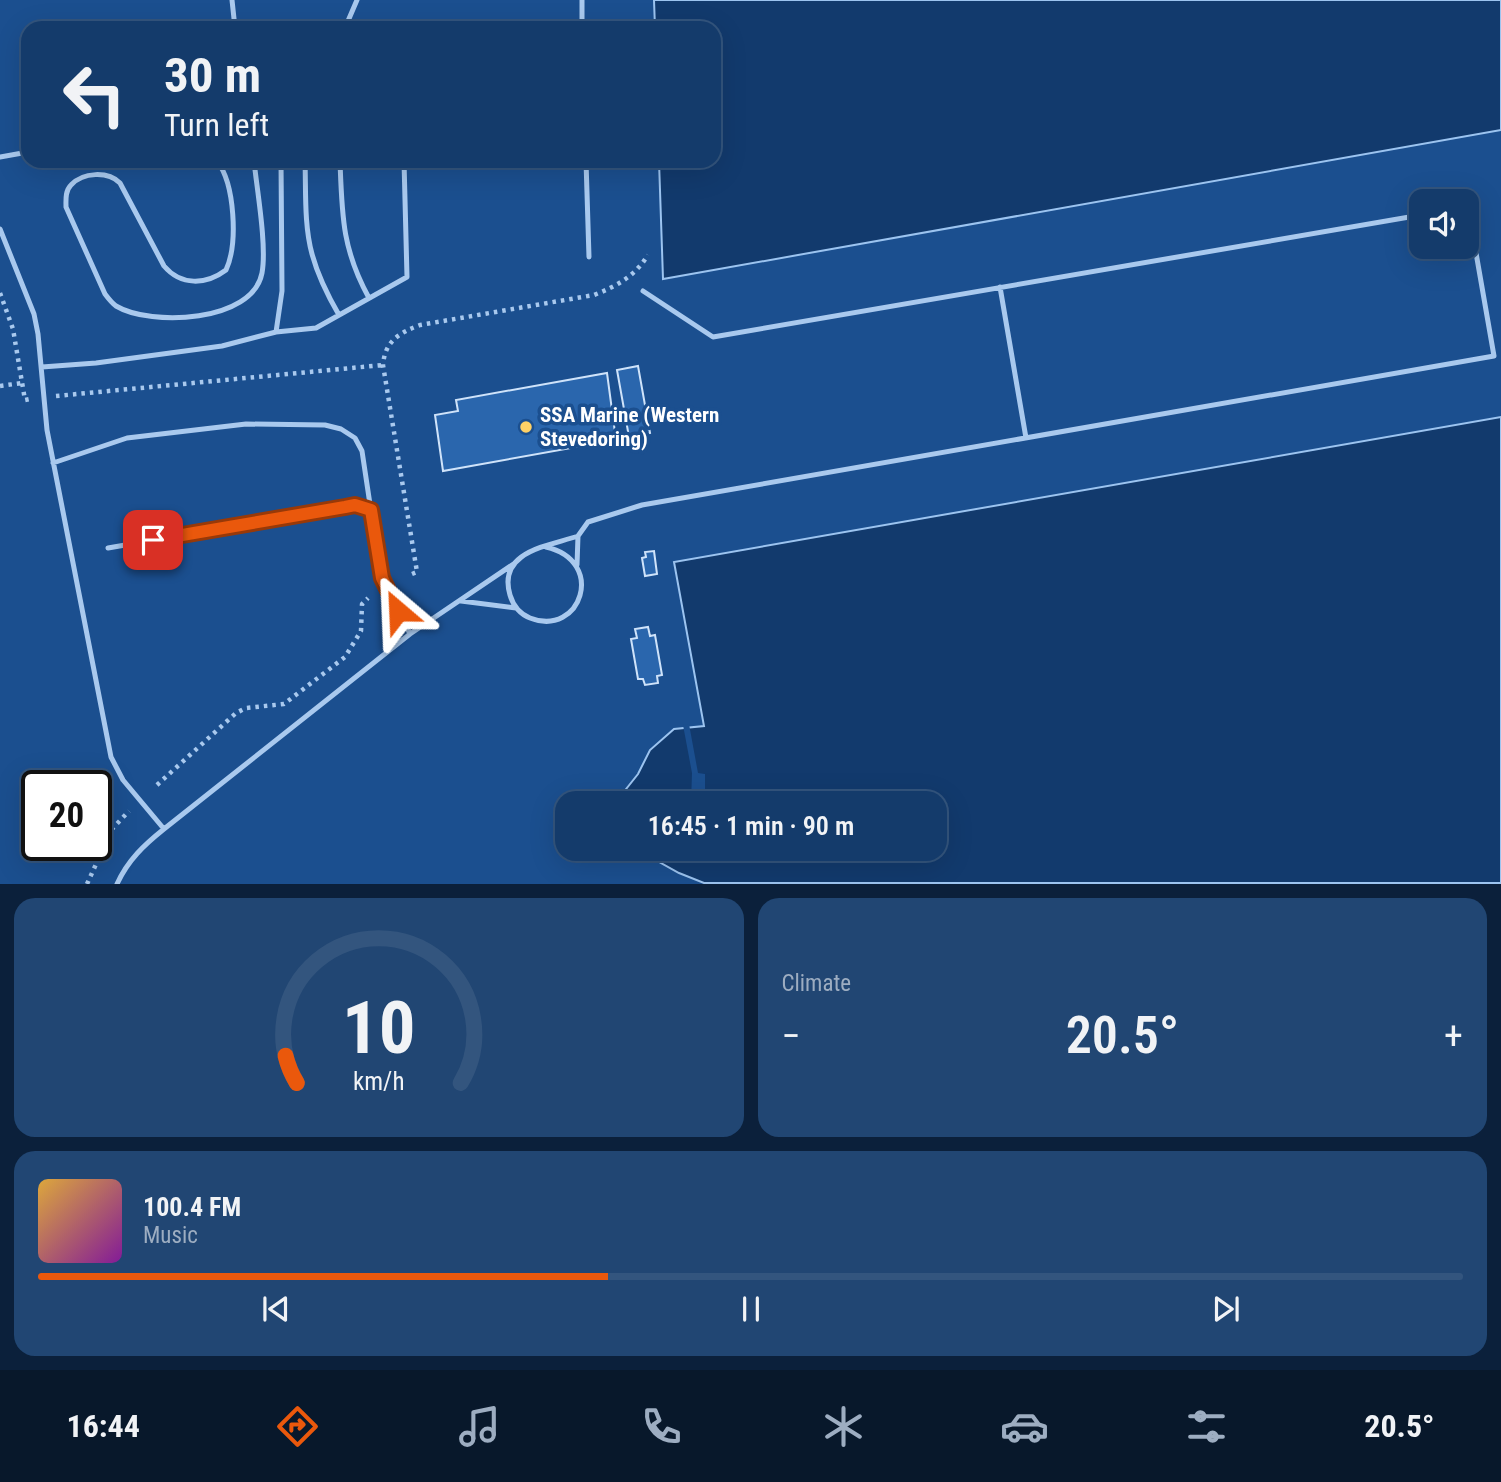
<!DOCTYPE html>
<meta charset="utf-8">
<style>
body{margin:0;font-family:"Roboto Condensed",sans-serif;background:#214673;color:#f1f3f6;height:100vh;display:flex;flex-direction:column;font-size:26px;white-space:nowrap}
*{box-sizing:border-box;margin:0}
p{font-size:23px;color:#9dadc1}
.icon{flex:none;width:38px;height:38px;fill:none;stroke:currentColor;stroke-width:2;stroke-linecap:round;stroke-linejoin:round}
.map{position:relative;height:884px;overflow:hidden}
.details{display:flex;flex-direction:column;gap:14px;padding:14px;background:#0b203b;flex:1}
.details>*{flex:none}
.banner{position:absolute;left:21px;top:21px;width:700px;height:147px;border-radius:21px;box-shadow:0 7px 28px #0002,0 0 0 2px #33557e;background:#143b6b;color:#f1f3f6;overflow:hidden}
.buttons{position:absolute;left:1409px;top:189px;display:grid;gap:14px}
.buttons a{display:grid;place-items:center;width:70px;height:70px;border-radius:14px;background:#143b6b;box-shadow:0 7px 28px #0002,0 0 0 2px #33557e;font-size:35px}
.speed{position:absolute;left:21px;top:770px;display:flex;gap:14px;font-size:35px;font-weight:700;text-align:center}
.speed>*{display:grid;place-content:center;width:91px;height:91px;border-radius:50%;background:#143b6b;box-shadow:0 7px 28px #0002,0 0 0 2px #33557e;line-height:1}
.speed .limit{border:4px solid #111;border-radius:10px;background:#fff;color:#111}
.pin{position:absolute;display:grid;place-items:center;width:60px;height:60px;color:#fff;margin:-30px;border-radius:14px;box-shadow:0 4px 10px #0006}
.me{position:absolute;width:77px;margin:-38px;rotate:334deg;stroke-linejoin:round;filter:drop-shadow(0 0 5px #0008)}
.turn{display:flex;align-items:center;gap:24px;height:147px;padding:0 28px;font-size:32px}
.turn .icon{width:91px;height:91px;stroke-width:2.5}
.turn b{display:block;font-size:49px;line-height:60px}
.big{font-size:52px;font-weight:600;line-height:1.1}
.details .card{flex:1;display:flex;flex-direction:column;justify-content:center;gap:10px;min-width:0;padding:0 24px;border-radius:21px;background:#214673}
.details .dial{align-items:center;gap:0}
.dial svg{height:182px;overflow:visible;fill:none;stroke:#33557e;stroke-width:7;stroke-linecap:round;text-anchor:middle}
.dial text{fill:#f1f3f6;stroke:none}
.song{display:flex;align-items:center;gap:21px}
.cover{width:84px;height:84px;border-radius:10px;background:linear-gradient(135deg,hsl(40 70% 55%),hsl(290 70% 35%))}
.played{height:7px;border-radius:4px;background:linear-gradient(90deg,#ea580c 40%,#33557e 40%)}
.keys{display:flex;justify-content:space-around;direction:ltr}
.heat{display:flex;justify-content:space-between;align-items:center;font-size:38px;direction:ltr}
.details .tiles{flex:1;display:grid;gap:14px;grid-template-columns:1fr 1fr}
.card:last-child{grid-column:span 2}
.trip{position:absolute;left:555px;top:791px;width:392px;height:70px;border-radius:21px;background:#143b6b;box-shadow:0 7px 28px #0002,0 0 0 2px #33557e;font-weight:600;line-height:70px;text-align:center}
.tab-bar{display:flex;height:112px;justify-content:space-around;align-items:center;background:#08182b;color:#9dadc1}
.tab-bar .icon{width:49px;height:49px}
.tab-bar .on{color:#ea580c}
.tab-bar b{font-size:32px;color:#f1f3f6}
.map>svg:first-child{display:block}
.water{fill:#123a6d;stroke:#9cc4f0;stroke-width:2}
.pier{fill:#1b4f8f}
.building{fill:#2a66ad;stroke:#cfe3fa;stroke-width:2}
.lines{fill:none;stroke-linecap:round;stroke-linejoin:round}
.path{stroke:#a9c9ee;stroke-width:4.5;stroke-dasharray:3.5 5;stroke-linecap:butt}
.lane{stroke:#a9c9ee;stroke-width:5}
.route-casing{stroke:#983908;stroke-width:18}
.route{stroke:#ea580c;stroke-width:12}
.poi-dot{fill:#ffd166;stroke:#1b4f8f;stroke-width:2.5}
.labels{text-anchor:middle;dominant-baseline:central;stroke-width:7;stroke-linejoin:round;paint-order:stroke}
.poi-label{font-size:21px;font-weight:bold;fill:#fff;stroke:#1b4f8f;text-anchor:start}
</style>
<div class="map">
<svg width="1501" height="884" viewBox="0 0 1501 884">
<rect width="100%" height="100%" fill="#1b4f8f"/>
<path class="water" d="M654,0H1501V130L663,279L659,161H714V28H655Z
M1501,417V883H704L679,873L636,849H934V803H615L638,774L650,750L674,729L704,726L674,562Z"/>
<path class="pier" d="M689,724L698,773L705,774V803H691L692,773L683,725Z"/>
<path class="building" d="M638,366L650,433L629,437L617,370Z
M607,373L616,440L443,471L435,415L458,411L456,400Z
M654,551L657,574L645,576L642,558L646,557L645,552Z
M648,627L650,636L655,635L662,675L657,676L658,683L645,685L643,679H638L631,639L637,638L635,629Z"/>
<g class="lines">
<path class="path" d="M0,293L13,329L25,400L30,399
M0,386L22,383
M56,396L383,365
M412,574L417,572L383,365C385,341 399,333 420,325L594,295C617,286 635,276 648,255
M157,785L236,713L246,708L284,704L345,657L361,631L362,604L368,598
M87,884L112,829L129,811"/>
<path class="lane" d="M232,0L235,28
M582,0V28
M345,28L357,0
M0,157L28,152
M217,161C235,184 238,244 226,270C206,285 181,286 164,266L120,183C108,171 83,172 71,185C65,191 66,200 66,207L105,294C108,298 112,303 116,306C151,327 253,322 262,273C267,246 257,190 254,161
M305,161C306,191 304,225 312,254C318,276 328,296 339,315
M340,161C342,215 342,249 369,298
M586,161L589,257
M0,229L34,314L38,334L47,430L111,757L123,780L164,829
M1000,287L1026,438
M643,291L713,337L1421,215
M276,332L282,291L281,161
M42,367L96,363L222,346L276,332L316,328L407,277L404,161
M53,463L127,438L246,424L325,425L341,429L355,438L362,451L371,511
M546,547C607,561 581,638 530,618C520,614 513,605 510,595C497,551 549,546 578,536
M108,548L345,507L355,505L371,511L382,578L410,634
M577,565L578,536L588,522L642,505L1494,356L1468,207H1466
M461,601L516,608
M117,884C128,860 144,845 164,829L410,634L515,563"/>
</g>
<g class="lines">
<defs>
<path id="route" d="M153,540L345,507L355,505L371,510L382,578L398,611"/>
</defs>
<use href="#route" class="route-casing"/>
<use href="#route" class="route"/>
</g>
<circle class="poi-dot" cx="526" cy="427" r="7"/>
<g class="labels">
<g class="poi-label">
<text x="540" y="415">SSA Marine (Western<tspan x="540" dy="24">Stevedoring)</tspan></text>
</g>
</g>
</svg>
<div class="buttons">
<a><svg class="icon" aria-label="sound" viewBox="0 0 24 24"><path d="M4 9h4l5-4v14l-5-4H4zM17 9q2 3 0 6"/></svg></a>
</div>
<div class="speed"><div class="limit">20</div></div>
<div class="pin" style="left:153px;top:540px;background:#d93025"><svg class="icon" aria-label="arrive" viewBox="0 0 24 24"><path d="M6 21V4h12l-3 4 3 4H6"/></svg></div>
<svg class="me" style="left:398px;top:611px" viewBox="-20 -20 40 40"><path d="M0-17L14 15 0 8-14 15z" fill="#ea580c" stroke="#fff" stroke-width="4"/></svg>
<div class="trip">16:45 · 1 min · 90 m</div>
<div class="banner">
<div class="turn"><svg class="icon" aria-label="left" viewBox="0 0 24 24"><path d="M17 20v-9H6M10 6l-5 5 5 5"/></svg><div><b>30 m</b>Turn left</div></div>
</div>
</div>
<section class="details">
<div class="tiles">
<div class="card dial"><svg viewBox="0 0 100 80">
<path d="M14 69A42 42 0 1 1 86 69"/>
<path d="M14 69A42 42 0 0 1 9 57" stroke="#ea580c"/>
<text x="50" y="56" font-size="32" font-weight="700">10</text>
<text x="50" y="72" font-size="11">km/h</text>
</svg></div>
<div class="card"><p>Climate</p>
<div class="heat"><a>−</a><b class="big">20.5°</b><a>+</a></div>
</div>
<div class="card">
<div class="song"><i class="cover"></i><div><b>100.4 FM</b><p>Music</p></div></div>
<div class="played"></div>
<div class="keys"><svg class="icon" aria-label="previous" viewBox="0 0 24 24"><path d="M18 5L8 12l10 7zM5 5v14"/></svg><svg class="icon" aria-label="pause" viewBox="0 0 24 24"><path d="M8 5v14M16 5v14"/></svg><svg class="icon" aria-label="next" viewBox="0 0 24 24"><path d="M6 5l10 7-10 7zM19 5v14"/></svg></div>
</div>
</div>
</section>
<nav class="tab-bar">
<b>16:44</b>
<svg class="icon on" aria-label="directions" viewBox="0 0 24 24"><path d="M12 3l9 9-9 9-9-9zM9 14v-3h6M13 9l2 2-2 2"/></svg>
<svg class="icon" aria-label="music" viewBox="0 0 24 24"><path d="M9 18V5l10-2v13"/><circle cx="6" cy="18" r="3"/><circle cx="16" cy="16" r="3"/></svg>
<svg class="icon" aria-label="phone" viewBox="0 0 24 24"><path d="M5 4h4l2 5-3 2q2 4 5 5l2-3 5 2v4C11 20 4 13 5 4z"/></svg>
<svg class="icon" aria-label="climate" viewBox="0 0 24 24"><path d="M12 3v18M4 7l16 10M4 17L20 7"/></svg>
<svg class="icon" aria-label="car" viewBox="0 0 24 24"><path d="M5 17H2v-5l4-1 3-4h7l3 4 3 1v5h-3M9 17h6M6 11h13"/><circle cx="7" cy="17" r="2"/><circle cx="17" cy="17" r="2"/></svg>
<svg class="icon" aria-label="filters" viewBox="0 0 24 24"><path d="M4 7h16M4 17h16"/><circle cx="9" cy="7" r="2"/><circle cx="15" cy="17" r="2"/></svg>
<b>20.5°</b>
</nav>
